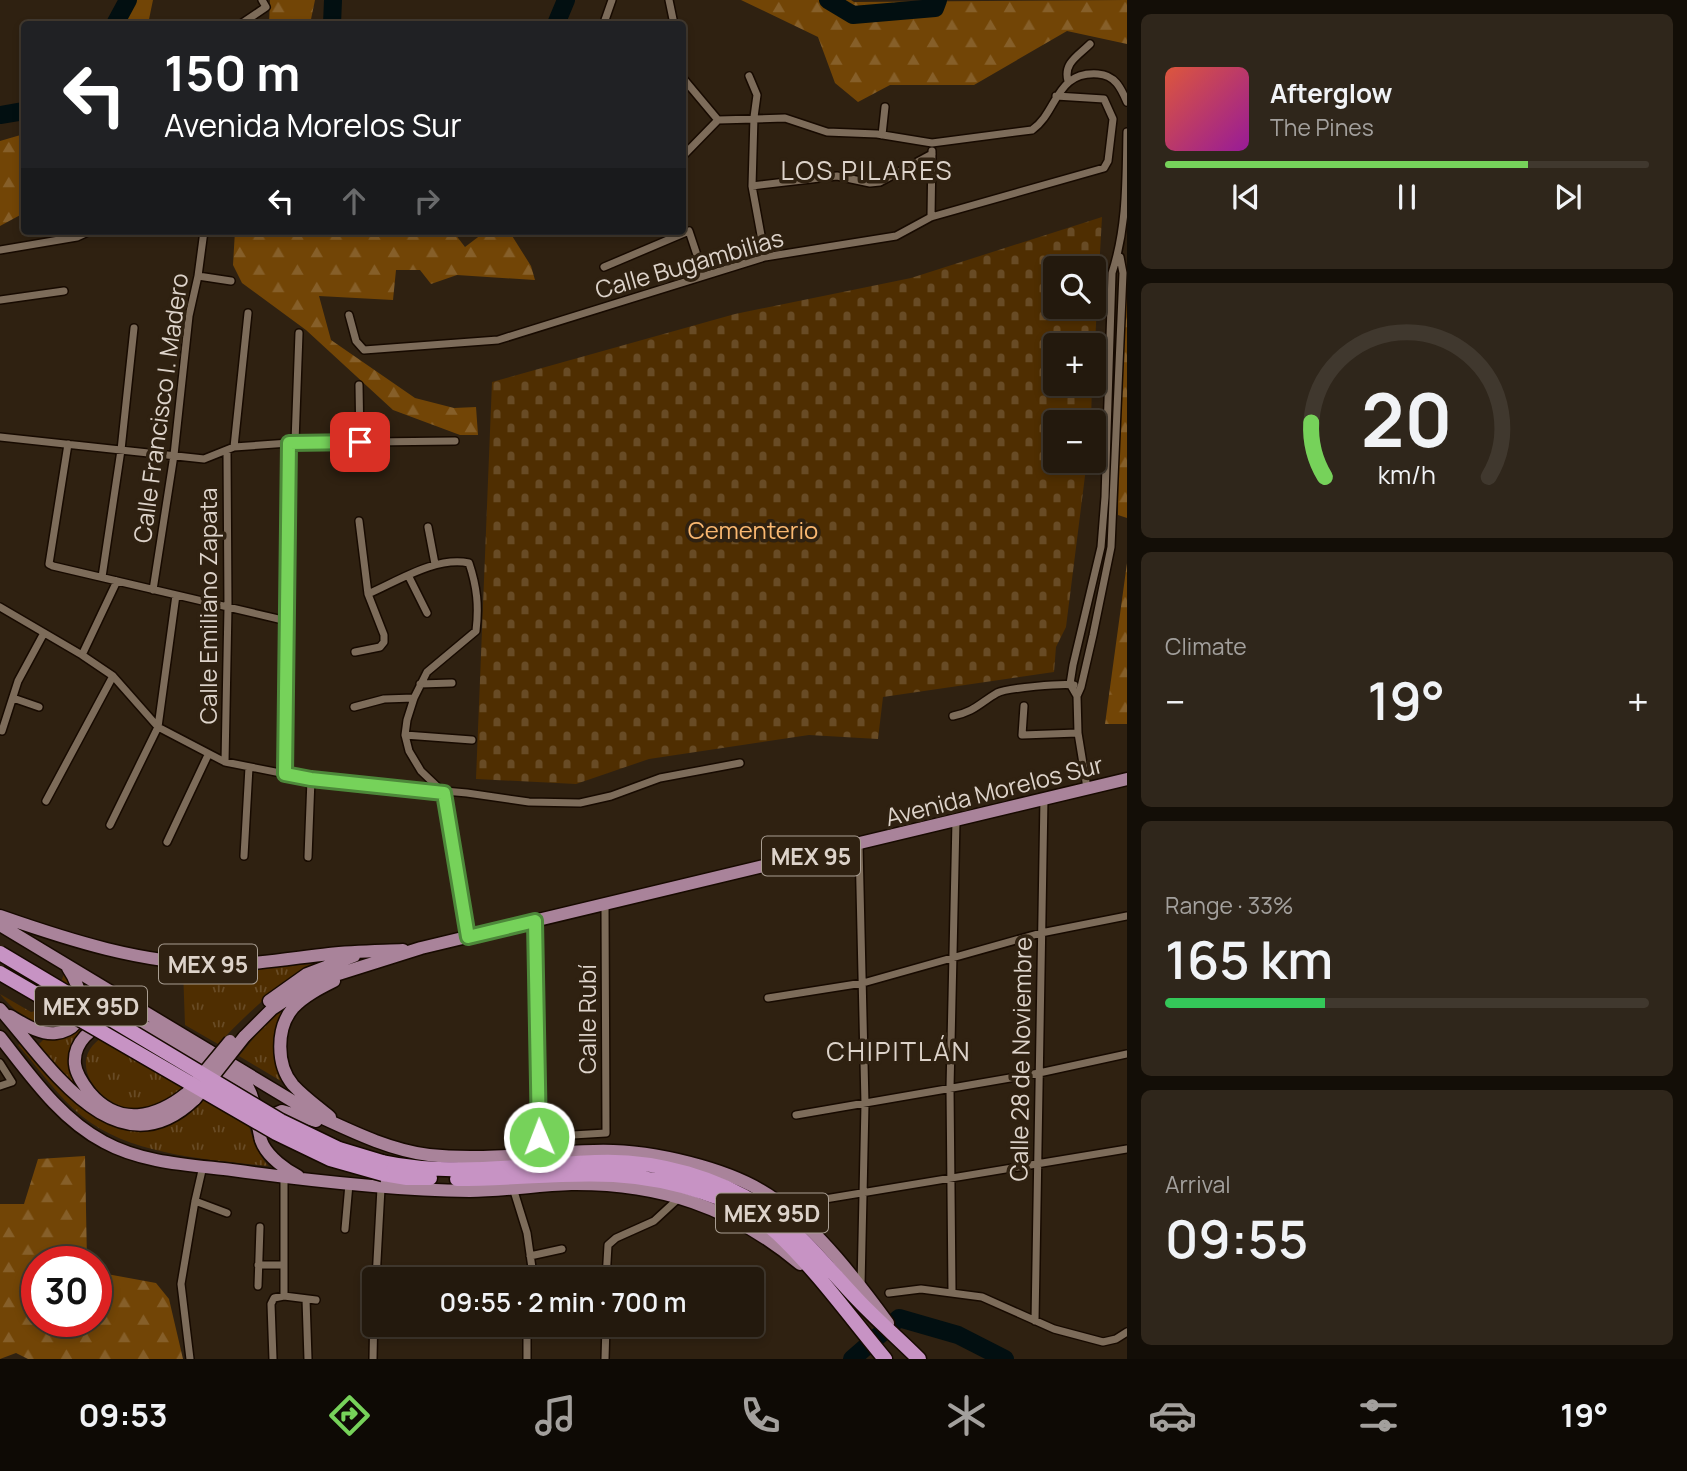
<!DOCTYPE html>
<meta charset="utf-8">
<style>
body{margin:0;font-family:Manrope,sans-serif;background:#2f261b;color:#f1f3f6;height:100vh;display:flex;flex-direction:column;font-size:26px;white-space:nowrap}
*{box-sizing:border-box;margin:0}
p{font-size:23px;color:#a3a09d}
.icon{flex:none;width:38px;height:38px;fill:none;stroke:currentColor;stroke-width:2;stroke-linecap:round;stroke-linejoin:round}
.map{position:relative;flex:1;overflow:hidden}
.details{display:flex;flex-direction:column;gap:14px;padding:14px;background:#130e07;width:560px}
.details>*{flex:none}
.banner{position:absolute;left:21px;top:21px;width:665px;height:214px;border-radius:7px;box-shadow:0 4px 10px #0003,0 0 0 2px #40382e;background:#202124;color:#fff;overflow:hidden}
.controls{position:absolute;left:1043px;top:256px;display:grid;gap:14px}
.controls a{display:grid;place-items:center;width:63px;height:63px;border-radius:7px;background:#23190d;box-shadow:0 4px 10px #0003,0 0 0 2px #40382e;font-size:35px}
.speed{position:absolute;left:21px;top:1246px;display:flex;gap:14px;font-size:35px;font-weight:700;text-align:center}
.speed>*{display:grid;place-content:center;width:91px;height:91px;border-radius:50%;background:#23190d;box-shadow:0 4px 10px #0003,0 0 0 2px #40382e;line-height:1}
.speed .limit{border:10px solid #d22;background:#fff;color:#111}
.pin{position:absolute;display:grid;place-items:center;width:60px;height:60px;color:#fff;margin:-30px;border-radius:14px;box-shadow:0 4px 10px #0006}
.me{position:absolute;width:77px;margin:-38px;rotate:359deg;stroke-linejoin:round;filter:drop-shadow(0 0 5px #0008)}
.turn{display:flex;align-items:center;gap:24px;height:147px;padding:0 28px;font-size:32px}
.turn .icon{width:91px;height:91px;stroke-width:2.5}
.turn b{display:block;font-size:49px;line-height:60px}
.lanes{display:flex;align-items:center;height:66px;padding:0 28px;background:#0003;justify-content:center;gap:35px;direction:ltr}
.lanes .off{opacity:.35}
.big{font-size:52px;font-weight:600;line-height:1.1}
.details .tile{flex:1;display:flex;flex-direction:column;justify-content:center;gap:10px;min-width:0;padding:0 24px;border-radius:10px;background:#2f261b}
.details .dial{align-items:center;gap:0}
.dial svg{height:182px;overflow:visible;fill:none;stroke:#40382e;stroke-width:7;stroke-linecap:round;text-anchor:middle}
.dial text{fill:#f1f3f6;stroke:none}
.song{display:flex;align-items:center;gap:21px}
.cover{width:84px;height:84px;border-radius:10px;background:linear-gradient(135deg,hsl(10 70% 55%),hsl(300 70% 35%))}
.played{height:7px;border-radius:4px;background:linear-gradient(90deg,#76d25a 75%,#40382e 75%)}
.keys{display:flex;justify-content:space-around;direction:ltr}
.heat{display:flex;justify-content:space-between;align-items:center;font-size:38px;direction:ltr}
.charge{height:10px;border-radius:5px;background:linear-gradient(90deg,#34c759 33%,#40382e 0)}
.trip{position:absolute;left:362px;top:1267px;width:402px;height:70px;border-radius:7px;background:#23190d;box-shadow:0 4px 10px #0003,0 0 0 2px #40382e;font-weight:600;line-height:70px;text-align:center}
.tab-bar{display:flex;height:112px;justify-content:space-around;align-items:center;background:#0e0a05;color:#a3a09d}
.tab-bar .icon{width:49px;height:49px}
.tab-bar .active{color:#76d25a}
.tab-bar b{font-size:32px;color:#f1f3f6}
main{display:flex;flex:1;min-height:0}
.map>svg:first-child{display:block}
.grass{fill:url(#grass-tufts)}
.forest{fill:url(#forest-firs)}
.cemetery{fill:url(#cemetery-stones);fill-rule:evenodd}
.lines{fill:none;stroke-linecap:round;stroke-linejoin:round}
.river{stroke:#020f11;stroke-width:18}
.street-casing{stroke:#170a00;stroke-width:10}
.primary-casing{stroke:#170a00;stroke-width:15}
.highway-casing{stroke:#170a00;stroke-width:17}
.street{stroke:#7d6c5a;stroke-width:7}
.primary{stroke:#a9839a;stroke-width:12}
.highway{stroke:#c793c4;stroke-width:14}
.primary-bridge-casing{stroke:#170a00;stroke-width:15;stroke-linecap:butt}
.highway-bridge-casing{stroke:#170a00;stroke-width:17;stroke-linecap:butt}
.primary-bridge{stroke:#a9839a;stroke-width:12}
.highway-bridge{stroke:#c793c4;stroke-width:14}
.route-casing{stroke:#4d883a;stroke-width:18}
.route{stroke:#76d25a;stroke-width:12}
.labels{text-anchor:middle;dominant-baseline:central;stroke-width:7;stroke-linejoin:round;paint-order:stroke}
.shield{fill:#2f2111;stroke:#a99e92;stroke-width:2}
.shield-label{font-size:23px;font-weight:bold;fill:#ddd3ca}
.street-label{font-size:24px;fill:#ddd3ca;stroke:#2f2111}
.park-label{font-size:24px;fill:#fab871;stroke:#2f2111}
.neighbourhood-label{font-size:26px;letter-spacing:2px;fill:#ddd3ca;stroke:#2f2111}
</style>
<main>
<div class="map">
<svg width="1127" height="1359" viewBox="0 0 1127 1359">
<defs>
<pattern id="grass-tufts" width="24" height="20" patternUnits="userSpaceOnUse" patternTransform="scale(1.75)"><rect width="24" height="20" fill="#4f2e01"/><path d="M3 7l-1-3M5 7V3M7 7l1-3M15 17l-1-3M17 17v-4M19 17l1-3" fill="none" stroke="#684b25"/></pattern>
<pattern id="forest-firs" width="22" height="20" patternUnits="userSpaceOnUse" patternTransform="scale(1.75)"><rect width="22" height="20" fill="#724506"/><path d="M5 1l3.5 6h-7zM16 11l3.5 6h-7z" fill="#865f29"/></pattern>
<pattern id="cemetery-stones" width="16" height="16" patternUnits="userSpaceOnUse" patternTransform="scale(1.75)"><rect width="16" height="16" fill="#4f2e01"/><path d="M2 7V4a2 2 0 0 1 4 0v3zM10 15v-3a2 2 0 0 1 4 0v3z" fill="#684b25"/></pattern>
</defs>
<rect width="100%" height="100%" fill="#2f2111"/>
<path class="grass" d="M315,964C274,988 251,1010 218,1044L185,1025L183,969H230Z
M64,974C71,982 73,988 75,999C76,1007 75,1012 70,1020C51,1044 12,1010 0,994L31,1012L51,1008Z
M290,1002L282,1015L286,1084L239,1056L270,1018Z
M85,1022C69,1047 66,1056 74,1084L38,1045L44,1039C60,1040 74,1035 85,1022Z
M117,1030L201,1066C192,1077 184,1090 172,1098C164,1103 151,1109 142,1110C101,1112 53,1054 117,1030Z
M23,1042L88,1112C120,1134 161,1137 192,1111C203,1101 212,1089 222,1078L240,1088L243,1093C247,1121 251,1144 268,1166C209,1160 130,1155 83,1117C58,1097 39,1069 18,1045Z"/>
<path class="forest" d="M126,0H153L148,24H117Z
M270,0H315L310,24H269Z
M741,0H851L854,2L1127,0V44L1067,31L974,85H890L858,102L835,83L818,37Z
M24,134V213L0,226V141Z
M235,231H457L455,234L465,247L486,231H509L531,266L535,280L457,275L431,284L420,270H396L393,300L319,296L331,340L415,398L454,408L476,407L478,435H460L393,410L306,330L242,283L233,265Z
M1127,292V518L1118,515L1119,411Z
M1127,563V724H1105Z
M85,1156L87,1262H37V1321H96V1272L156,1283L169,1299L183,1359H28L16,1353L0,1359V1204H24L38,1159Z"/>
<path class="cemetery" d="M1102,217L1094,361V345H1055V383H1092L1091,422H1055V460H1087L1066,627L1056,647L1054,672L883,697L878,739L809,735L649,759L576,784L476,779L492,382L735,314L911,278ZM1055,268H1094V306H1055Z"/>
<g class="lines">
<path class="river" d="M828,0L853,15L935,8L938,0
M115,24L128,0
M332,24L333,0
M556,24L566,0
M0,115L24,111
M852,1359L899,1318L958,1335L1005,1359"/>
<defs>
<path id="street" d="M669,0L674,24
M605,20L612,0
M241,24L266,7L262,0
M749,76L757,95L754,117L752,186L765,257
M682,77L718,120
M1068,81C1063,63 1078,56 1090,44
M882,135L885,107
M682,157L718,120L785,118L827,132L877,134L932,143L1032,130C1058,112 1055,71 1098,74C1115,75 1121,88 1127,102
M752,186L837,176L870,183L880,182L932,154
M931,217L932,151
M0,250L77,237L90,231
M604,267L689,231L704,276
M198,276L231,281
M0,300L64,291
M349,315L356,341L364,350L498,340L765,257L896,236L931,217L1104,168L1108,161L1113,119L1104,99L1056,96
M359,385L360,442
M0,437L204,459L234,447L289,443L455,441
M295,442L299,333
M68,444L49,564L53,566L287,621
M234,447L248,313
M428,527L435,564
M102,577L121,450L134,328
M409,577L427,613
M153,590L174,455L189,316L198,276L204,231
M368,594C398,581 436,556 469,563C477,587 479,606 476,631L427,672L414,698L407,720L405,735L409,751L421,771L444,793L468,937
M0,607L82,655L113,676L158,727L225,762L311,779L467,793L529,802L580,803L611,796L660,778L740,763
M355,652L380,647L384,642V635L368,594L359,521
M82,655L117,581
M420,684L452,683
M1077,696L1081,687L1093,635L1111,547L1123,273L1120,257
M13,698L39,707
M1024,706L1022,735L1078,733
M354,707L384,699L414,698
M953,716C974,712 980,703 997,693C1007,688 1063,683 1074,685
M2,731L18,681L44,633
M405,735L472,740
M225,762L228,607L227,451
M285,774L289,443
M1087,788L1078,733L1077,696L1070,684L1073,665L1101,547L1105,497L1112,273C1127,227 1126,180 1127,132
M46,801L113,676
M110,825L158,727L176,595
M167,842L208,755
M859,845L865,1104L861,1286
M244,856L249,767
M308,857L311,779
M535,921L539,1137L606,1133L605,905
M768,998L863,983L1041,933L1127,916
M0,1063L12,1082L0,1086
M796,1115L1039,1073L1127,1054
M284,1177V1296
M513,1188L527,1233L532,1268
M819,1200L1127,1149
M195,1201L227,1213
M345,1229L349,1184
M530,1256L562,1249
M258,1265H283
M376,1279L381,1188
M606,1279L608,1245L616,1238L654,1221L680,1197
M258,1286L260,1227
M952,1291L950,1088L956,820
M889,1293L921,1289L982,1297L1054,1329L1103,1342L1116,1339L1127,1332
M306,1299L308,1359
M1035,1321L1044,798
M190,1359L181,1284L195,1201L203,1166
M273,1359L271,1304L274,1298L284,1296L316,1300
M373,1359L374,1307
M527,1359V1325
M605,1359L606,1325"/>
<path id="primary" d="M0,916C69,940 143,964 217,964C255,965 292,958 329,954C353,951 379,951 403,950
M0,925L314,1114C351,1131 389,1150 429,1155C484,1161 540,1152 594,1151C648,1149 734,1168 777,1201C818,1230 858,1282 888,1323
M269,1001L307,974L354,956
M0,1009C48,1063 116,1175 195,1099
M10,1016C24,1024 40,1035 56,1033C93,1028 82,988 68,968
M0,1037C30,1075 60,1119 104,1142C142,1163 190,1165 232,1170C311,1181 390,1190 470,1191C504,1191 537,1185 571,1184C659,1183 732,1207 800,1264
M244,1037L272,1009L313,982L421,948L1127,779
M187,1093C156,1118 119,1127 90,1093C84,1085 76,1075 75,1064C73,1043 91,1026 111,1022C124,1020 136,1024 148,1028L245,1083C256,1097 256,1122 261,1140
M330,1117C318,1107 304,1097 293,1085C276,1065 276,1028 293,1008C304,996 320,988 334,981
M298,1176C272,1163 236,1128 282,1111L316,1121"/>
<path id="highway" d="M382,1162C452,1177 524,1165 595,1162C656,1159 721,1178 771,1213C804,1236 830,1271 858,1300C877,1320 899,1339 919,1359
M383,1174L407,1178H430
M457,1179C548,1179 615,1162 705,1193C731,1201 758,1215 778,1234C818,1272 850,1317 885,1359"/>
</defs>
<use href="#street" class="street-casing"/>
<use href="#primary" class="primary-casing"/>
<use href="#highway" class="highway-casing"/>
<use href="#street" class="street"/>
<use href="#primary" class="primary"/>
<use href="#highway" class="highway"/>
<defs>
<path id="primary-bridge" d="M187,1093L230,1041
M195,1099L244,1037"/>
<path id="highway-bridge" d="M0,953L281,1121L339,1149L382,1162
M0,973L276,1133L330,1159L383,1174"/>
</defs>
<use href="#primary-bridge" class="primary-bridge-casing"/>
<use href="#highway-bridge" class="highway-bridge-casing"/>
<use href="#primary-bridge" class="primary-bridge"/>
<use href="#highway-bridge" class="highway-bridge"/>
</g>
<g class="lines">
<defs>
<path id="route" d="M360,442L289,443L285,774L311,779L444,793L468,937L535,921L539,1137"/>
</defs>
<use href="#route" class="route-casing"/>
<use href="#route" class="route"/>
</g>
<g class="labels">
<g class="shield">
<rect x="762" y="836.5" width="98" height="39" rx="5"/>
<rect x="159" y="944.5" width="98" height="39" rx="5"/>
<rect x="35" y="986.5" width="112" height="39" rx="5"/>
<rect x="716" y="1193.5" width="112" height="39" rx="5"/>
</g>
<g class="shield-label">
<text x="811" y="856">MEX 95</text>
<text x="208" y="964">MEX 95</text>
<text x="91" y="1006">MEX 95D</text>
<text x="772" y="1213">MEX 95D</text>
</g>
<g class="street-label">
<text transform="translate(689 263) rotate(-16)">Calle Bugambilias</text>
<text transform="translate(160 408) rotate(-82)">Calle Francisco I. Madero</text>
<text transform="translate(207 606) rotate(-90)">Calle Emiliano Zapata</text>
<text transform="translate(994 790) rotate(-14)">Avenida Morelos Sur</text>
<text transform="translate(586 1019) rotate(-90)">Calle Rubí</text>
<text transform="translate(1020 1059) rotate(-89)">Calle 28 de Noviembre</text>
</g>
<g class="park-label">
<text x="753" y="529">Cementerio</text>
</g>
<g class="neighbourhood-label">
<text x="867" y="170">LOS PILARES</text>
<text x="899" y="1051">CHIPITLÁN</text>
</g>
</g>
</svg>
<div class="controls">
<a><svg class="icon" aria-label="search" viewBox="0 0 24 24"><circle cx="10" cy="10" r="6"/><path d="M15 15l6 6"/></svg></a>
<a>+</a>
<a>−</a>
</div>
<div class="speed"><div class="limit">30</div></div>
<div class="pin" style="left:360px;top:442px;background:#d93025"><svg class="icon" aria-label="arrive" viewBox="0 0 24 24"><path d="M6 21V4h12l-3 4 3 4H6"/></svg></div>
<svg class="me" style="left:539px;top:1137px" viewBox="-20 -20 40 40"><circle r="17" fill="#76d25a" stroke="#fff" stroke-width="3"/><path d="M0-11L8 9 0 5-8 9z" fill="#fff"/></svg>
<div class="trip">09:55 · 2 min · 700 m</div>
<div class="banner">
<div class="turn"><svg class="icon" aria-label="left" viewBox="0 0 24 24"><path d="M17 20v-9H6M10 6l-5 5 5 5"/></svg><div><b>150 m</b>Avenida Morelos Sur</div></div>
<div class="lanes"><svg class="icon" aria-label="left" viewBox="0 0 24 24"><path d="M17 20v-9H6M10 6l-5 5 5 5"/></svg><svg class="icon off" aria-label="ahead" viewBox="0 0 24 24"><path d="M12 20V5M6 11l6-6 6 6"/></svg><svg class="icon off" aria-label="right" viewBox="0 0 24 24"><path d="M7 20v-9h11M14 6l5 5-5 5"/></svg></div>
</div>
</div>
<section class="details">
<div class="tile">
<div class="song"><i class="cover"></i><div><b>Afterglow</b><p>The Pines</p></div></div>
<div class="played"></div>
<div class="keys"><svg class="icon" aria-label="previous" viewBox="0 0 24 24"><path d="M18 5L8 12l10 7zM5 5v14"/></svg><svg class="icon" aria-label="pause" viewBox="0 0 24 24"><path d="M8 5v14M16 5v14"/></svg><svg class="icon" aria-label="next" viewBox="0 0 24 24"><path d="M6 5l10 7-10 7zM19 5v14"/></svg></div>
</div>
<div class="tile dial"><svg viewBox="0 0 100 80">
<path d="M14 69A42 42 0 1 1 86 69"/>
<path d="M14 69A42 42 0 0 1 8 45" stroke="#76d25a"/>
<text x="50" y="56" font-size="32" font-weight="700">20</text>
<text x="50" y="72" font-size="11">km/h</text>
</svg></div>
<div class="tile"><p>Climate</p>
<div class="heat"><a>−</a><b class="big">19°</b><a>+</a></div>
</div>
<div class="tile"><p>Range · 33%</p><b class="big">165 km</b><div class="charge"></div></div>
<div class="tile"><p>Arrival</p><b class="big">09:55</b></div>
</section>
</main>
<nav class="tab-bar">
<b>09:53</b>
<svg class="icon active" aria-label="directions" viewBox="0 0 24 24"><path d="M12 3l9 9-9 9-9-9zM9 14v-3h6M13 9l2 2-2 2"/></svg>
<svg class="icon" aria-label="music" viewBox="0 0 24 24"><path d="M9 18V5l10-2v13"/><circle cx="6" cy="18" r="3"/><circle cx="16" cy="16" r="3"/></svg>
<svg class="icon" aria-label="phone" viewBox="0 0 24 24"><path d="M5 4h4l2 5-3 2q2 4 5 5l2-3 5 2v4C11 20 4 13 5 4z"/></svg>
<svg class="icon" aria-label="climate" viewBox="0 0 24 24"><path d="M12 3v18M4 7l16 10M4 17L20 7"/></svg>
<svg class="icon" aria-label="car" viewBox="0 0 24 24"><path d="M5 17H2v-5l4-1 3-4h7l3 4 3 1v5h-3M9 17h6M6 11h13"/><circle cx="7" cy="17" r="2"/><circle cx="17" cy="17" r="2"/></svg>
<svg class="icon" aria-label="filters" viewBox="0 0 24 24"><path d="M4 7h16M4 17h16"/><circle cx="9" cy="7" r="2"/><circle cx="15" cy="17" r="2"/></svg>
<b>19°</b>
</nav>
